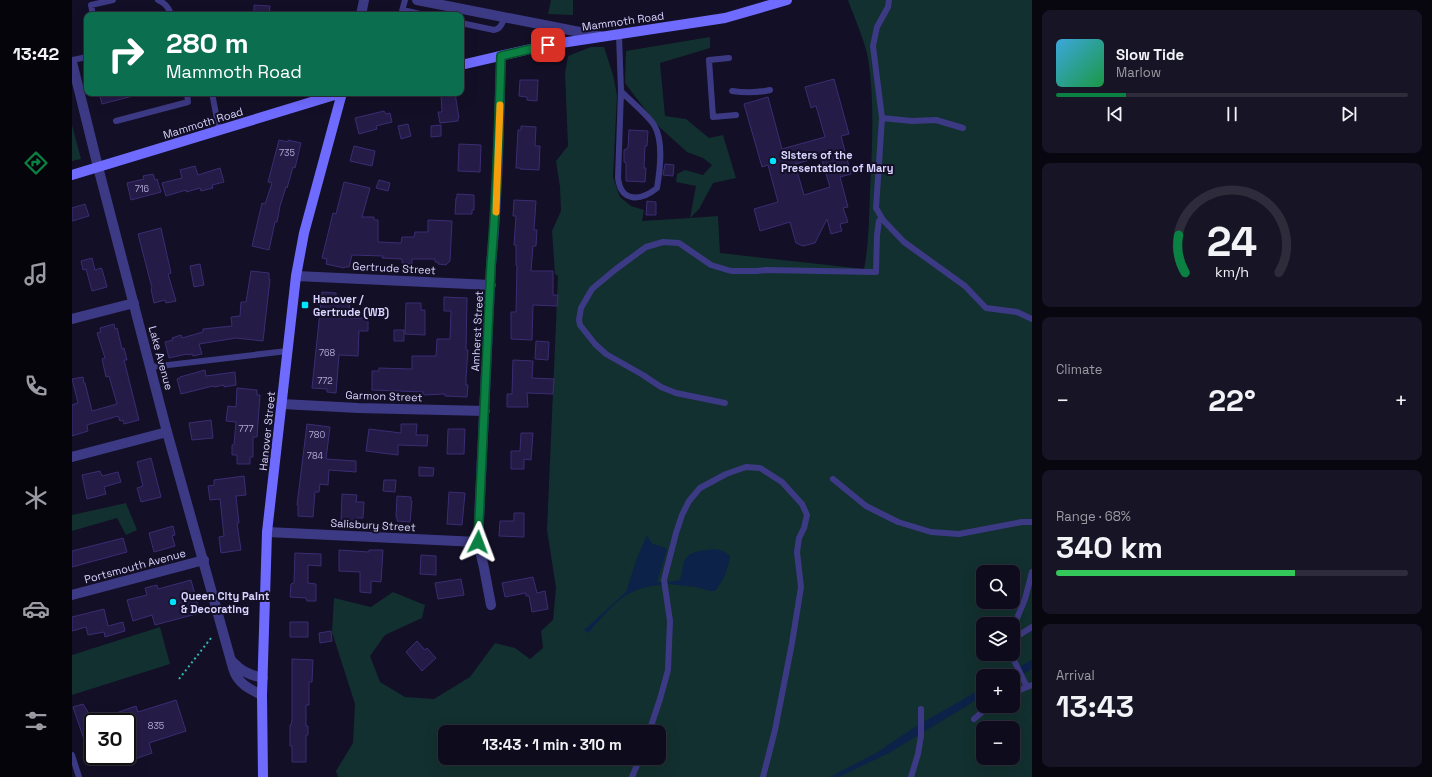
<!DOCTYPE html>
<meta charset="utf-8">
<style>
body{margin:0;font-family:"Space Grotesk",sans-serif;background:#171425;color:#f1f3f6;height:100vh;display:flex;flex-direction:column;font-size:15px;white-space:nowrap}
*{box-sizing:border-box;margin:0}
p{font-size:13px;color:#9b9ba3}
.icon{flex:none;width:22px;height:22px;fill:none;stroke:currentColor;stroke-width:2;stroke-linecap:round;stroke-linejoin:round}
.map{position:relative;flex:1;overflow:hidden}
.side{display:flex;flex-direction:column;gap:10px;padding:10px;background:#08060f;width:400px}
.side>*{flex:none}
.guide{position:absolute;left:12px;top:12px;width:380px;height:84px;border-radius:8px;box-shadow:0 4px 16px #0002,0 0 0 1px #2e2b3b;background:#0b6e4f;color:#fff;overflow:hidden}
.controls{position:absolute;left:904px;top:565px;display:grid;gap:8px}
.controls a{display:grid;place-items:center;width:44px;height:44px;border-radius:8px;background:#0e0b1c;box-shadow:0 4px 16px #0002,0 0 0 1px #2e2b3b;font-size:20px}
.speed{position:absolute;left:12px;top:713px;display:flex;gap:8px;font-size:20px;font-weight:700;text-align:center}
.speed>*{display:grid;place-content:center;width:52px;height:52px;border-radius:50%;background:#0e0b1c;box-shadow:0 4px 16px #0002,0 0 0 1px #2e2b3b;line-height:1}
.speed .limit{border:2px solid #111;border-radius:6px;background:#fff;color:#111}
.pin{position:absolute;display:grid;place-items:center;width:34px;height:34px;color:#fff;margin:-17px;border-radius:8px;box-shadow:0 2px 6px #0006}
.me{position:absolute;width:44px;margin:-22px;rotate:3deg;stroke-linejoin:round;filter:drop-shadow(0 0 3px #0008)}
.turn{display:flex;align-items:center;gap:14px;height:84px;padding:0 16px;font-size:18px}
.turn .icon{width:52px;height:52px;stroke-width:2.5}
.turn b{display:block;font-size:28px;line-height:34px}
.big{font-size:30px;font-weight:800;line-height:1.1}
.side .tile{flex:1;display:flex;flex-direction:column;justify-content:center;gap:6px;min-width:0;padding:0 14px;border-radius:8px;background:#171425}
.side .dial{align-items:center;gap:0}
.dial svg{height:104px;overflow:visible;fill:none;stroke:#2e2b3b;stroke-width:7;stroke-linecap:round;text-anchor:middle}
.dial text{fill:#f1f3f6;stroke:none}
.song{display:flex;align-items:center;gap:12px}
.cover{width:48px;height:48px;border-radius:6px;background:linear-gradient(135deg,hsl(200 70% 55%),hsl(140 70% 35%))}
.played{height:4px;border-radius:2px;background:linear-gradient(90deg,#0b8043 20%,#2e2b3b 20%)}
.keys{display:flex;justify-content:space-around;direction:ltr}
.heat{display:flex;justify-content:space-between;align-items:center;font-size:22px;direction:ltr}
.charge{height:6px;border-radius:3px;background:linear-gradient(90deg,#34c759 68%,#2e2b3b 0)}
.trip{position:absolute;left:366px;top:725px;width:228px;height:40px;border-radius:8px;background:#0e0b1c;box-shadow:0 4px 16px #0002,0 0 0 1px #2e2b3b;font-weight:800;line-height:40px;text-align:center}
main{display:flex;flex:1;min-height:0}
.dock{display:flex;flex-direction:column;width:72px;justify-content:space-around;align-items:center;background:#06040b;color:#9b9ba3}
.dock .icon{width:28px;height:28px}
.dock .on{color:#0b8043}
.dock b{font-size:18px;color:#f1f3f6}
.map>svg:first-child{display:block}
.green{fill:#12302f;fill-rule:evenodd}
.water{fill:#0c2248}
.building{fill:#241b47;stroke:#3b2d73;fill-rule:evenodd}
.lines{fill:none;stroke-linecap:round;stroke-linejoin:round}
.path{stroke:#2fb8b0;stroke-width:2;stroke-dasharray:2 3;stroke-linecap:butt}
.service{stroke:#3d3a85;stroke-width:6}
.minor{stroke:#3d3a85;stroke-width:10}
.tertiary{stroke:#3d3a85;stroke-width:10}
.secondary{stroke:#6f6bff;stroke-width:10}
.route-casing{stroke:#07532c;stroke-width:10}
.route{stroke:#0b8043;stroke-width:7}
.slow{stroke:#f59e0b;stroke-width:7}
.poi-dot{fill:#00e5ff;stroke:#130f26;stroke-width:1.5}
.labels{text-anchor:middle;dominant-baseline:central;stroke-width:4;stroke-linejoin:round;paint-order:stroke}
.number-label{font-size:9px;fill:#aca6d1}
.street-label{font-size:11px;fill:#d9d4ff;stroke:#130f26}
.poi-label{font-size:11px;font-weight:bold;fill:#d9d4ff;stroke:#130f26;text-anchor:start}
</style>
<main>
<nav class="dock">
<b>13:42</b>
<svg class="icon on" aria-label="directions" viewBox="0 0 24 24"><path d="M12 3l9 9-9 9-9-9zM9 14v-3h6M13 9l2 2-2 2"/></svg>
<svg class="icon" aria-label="music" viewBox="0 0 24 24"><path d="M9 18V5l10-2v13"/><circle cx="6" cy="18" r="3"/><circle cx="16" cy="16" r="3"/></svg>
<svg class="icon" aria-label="phone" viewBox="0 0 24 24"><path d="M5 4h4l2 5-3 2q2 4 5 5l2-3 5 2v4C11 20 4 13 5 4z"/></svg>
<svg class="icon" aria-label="climate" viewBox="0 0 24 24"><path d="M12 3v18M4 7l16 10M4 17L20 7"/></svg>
<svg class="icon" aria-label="car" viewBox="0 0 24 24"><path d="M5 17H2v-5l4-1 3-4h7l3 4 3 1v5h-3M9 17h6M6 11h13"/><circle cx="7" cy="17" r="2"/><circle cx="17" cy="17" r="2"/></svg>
<svg class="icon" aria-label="filters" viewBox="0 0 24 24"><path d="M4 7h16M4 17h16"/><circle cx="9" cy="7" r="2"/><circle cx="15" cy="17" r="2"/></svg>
</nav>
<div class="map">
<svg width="960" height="777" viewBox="0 0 960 777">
<rect width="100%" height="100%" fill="#130f26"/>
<path class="green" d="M479,0H501V15L476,14Z
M776,0H960V777H266L264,771L281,743L283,704L260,632L262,598L299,607L321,592L353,605L350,618L313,635L298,656L308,682L333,697L362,699L398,677L423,643L443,648L458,659L471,648L469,631L481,620L484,588L475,530L486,276L483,274L480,231L489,211L488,187L484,161L496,146L493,73L496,56L519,47H532L541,75L545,95L541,177L548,197L559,206L572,210L570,221L618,218L624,186L604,182L605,174L613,170L631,175L640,165L631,158L615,152L584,124L553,83L554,51L638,37V48L588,63L593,116L614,119L637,138L651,135L664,178L641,183L627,209L618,218L646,216L648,253L792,269C797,244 797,218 798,192C800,147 803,103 796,58C793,41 782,17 776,0ZM911,572H941V602H911ZM911,624H941V654H911ZM911,676H941V706H911ZM911,728H941V758H911ZM373,732H587V758H373Z
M0,125L9,159L0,161Z
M54,503L65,530L54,535L45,518L0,531V515Z
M88,627L98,664L0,695V655Z"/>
<path class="water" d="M575,535L578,541L581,544L594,548L595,549L585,582H590L589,585C581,586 572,587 565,590C545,597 530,618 516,633L512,630L554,592L565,558Z
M643,549L651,551L658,556C657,567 651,582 643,591H638L624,587L596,584V582L608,580C610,574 610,567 612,561C616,551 634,550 643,549Z
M960,660V669L941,679V676H931Z
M911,688V696L817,753L767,777H758L804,753L846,725Z"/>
<path class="building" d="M182,5L198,6L197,15H182Z
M762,79L777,134L769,136L779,174L768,177L776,207L771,208L776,222L768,224L770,231L759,234L755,219L743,243L731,246L724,243L718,222L688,231L682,209L706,202L696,165L690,167L672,104L696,97L710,149L753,137L744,106L739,108L733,87ZM749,157L758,187L732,195L723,164Z
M448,80H466L465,101L455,100V97L447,96Z
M27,93H60L61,96L30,104Z
M383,93L387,118H386V121L368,123L366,112H370L369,95Z
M312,111L314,114L318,113L320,122L304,126L305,129L287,134L283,118Z
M336,124L339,136L329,139L326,126Z
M369,125V136L359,137V126Z
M449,126L464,127L463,146H468L467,170L448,169V168H444L446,130H449Z
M557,130L576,131L575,146H573L572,168H574L573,182L554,181V163L552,162V150L556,148Z
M207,140L216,142V140L229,143L223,168L221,167L215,188L214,187L208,206L205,222H203L197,250L180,246L190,203L193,204L200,183L196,182Z
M387,144L409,145L408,172L386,171Z
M282,146L303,151L300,166L278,161Z
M593,164L602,165L601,176L591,175Z
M123,166L126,175L148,168L152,182L140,185L141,188L129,191L128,188L114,192V190L94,196L90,183L110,178L108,170Z
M81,174L83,180L85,179L89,192L59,200L55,183L72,179L71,176Z
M307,180L318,183L316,191L304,188Z
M272,182L298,188L290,217H302V220H306V242L329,243L330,237H342L343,232H356V220L380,221L378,261L374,265L366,264V262H363V259H340V264L330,263V259H329L310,258L311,256L280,255L277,267H273L272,268L254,264L255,259L250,258L261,213L264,214Z
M385,194L402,195V210H400V214H383L384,198H385Z
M442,200L464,201L462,230H465L464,246H461L459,271H481V295H486L485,306L461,305L460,340L439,339V312H444L445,266L444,265V245H442L444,216H441Z
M575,201L584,202V215H574Z
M13,204L17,216L0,221V208Z
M89,228L99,273L96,274L104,301L94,303L93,300L82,303L79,289L80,288L66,234Z
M20,258L23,270L29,268L30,269L35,287L20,291L14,269L11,270L9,261Z
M128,264L132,285L122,287L118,266Z
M179,271L197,273V279H198L191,341L164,338L127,344L130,354L121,356L120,354L116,355L115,354L97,358L93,342L101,340L100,338L109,335L110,338L131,332V329L160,326L159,317L168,316L169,302H174Z
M250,292L264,293V297L268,298L267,303L278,304L277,308H279L278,318H296V331H287L286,356L267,355L264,393L255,392V389L240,388Z
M372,297L395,298L394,350H396L394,378V385H396L395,397L373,396V394L351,395V392L300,390V371H307V368L340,369V356H364L365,339H378L379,311H372Z
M334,303H349V310H353V335L333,334Z
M42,324L43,329L45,328L50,349L52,348L55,360H52L67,420L52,424L51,420L48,421L46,416L15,425L16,431L0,436V405L6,403L0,379L11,377L12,383H13L20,411L45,404L37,376L34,377L30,359L33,358L25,333L29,332L28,328Z
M322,330H332V341H322Z
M464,341L477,342L476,360L463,359Z
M441,360L461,361L460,378L482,379L481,394L455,393L456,407H435V394H440Z
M133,370L134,376L163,372L164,385L152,387V385L142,387L141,386L109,394L105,379L108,378V377Z
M165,388L185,390V395H188L185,437H181V457H178V464H165V455H160V445H162L164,422L154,421L156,406L164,407Z
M139,420L141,438L120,440L117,423Z
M235,424L258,427L254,459L284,461V472L257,470L256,485L248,484L247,492H243L241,517L226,516V505H225Z
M329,424H345L344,435H356L355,446L326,445V455L294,451L297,429L329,433Z
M376,429H393L392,454H375Z
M449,433H461L459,460L452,459V469H439V451H448Z
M79,458L89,497L69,502L65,488L71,486L65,462Z
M347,467L362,468L361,476H347Z
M28,471L30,476L46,472L49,482L32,487L34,494L15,499L10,475Z
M172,476L174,495L164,496L167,523H165L169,550L149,553L147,537L152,536L148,499L138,500L136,486L142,485V480Z
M312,480H324L323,492L311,491Z
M377,492L393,493L390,525L375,524Z
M270,494L285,495L284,502H292L291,518H284L283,522L269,521Z
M325,496L339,497V501H340L338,522L325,521V517H324Z
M442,513H452V537L427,536L428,521H442Z
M101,526L103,535L100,536L103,546L82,552L77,533Z
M51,538L55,552L0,567V551Z
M267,550L297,552V550H311L309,582L299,581V593L288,592V572L267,571Z
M223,553L249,554V566L236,565V583L244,584V601H235L234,598L218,597L219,584L222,583Z
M349,555L364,556V575L348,574Z
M461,577L465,593L473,591L476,609L460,612L457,596H454V593L433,597L430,583Z
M389,579L392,595L366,599L363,583Z
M119,580L128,613L83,625L80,615L61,621L55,600L75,595L73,588L85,585L86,589Z
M32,609L36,626L51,622L53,631L33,637L32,632L16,635L14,627L0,631V617Z
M218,622H236V637H218Z
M259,631L260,641L248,643L247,633Z
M345,641L353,650L355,648L364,658L350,671L334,652Z
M220,659L241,660L240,682H237V705H234V726H236V735H234V762H220V746H218V725H219L220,720Z
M104,700L114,731L77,743L80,753L60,760L55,746V722H47L44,713L64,706L66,712Z
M11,704L21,720V760H19L1,707Z"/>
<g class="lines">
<path class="path" d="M107,679L139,638"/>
<path class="service" d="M86,0C93,3 97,7 99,15
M331,10L352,15
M21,15L19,5L41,0
M329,15L333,0
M389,23L422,30C429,29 430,23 433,17
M547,35L549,91L546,178C549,203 569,201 585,188C588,170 592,141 582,125C576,115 557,100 549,91
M657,58L637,60L641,117L664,115
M0,60L15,57
M660,91C674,93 685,93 698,90
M140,93L147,130
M810,118L801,46L805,27L816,7L817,0
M44,121L116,102L115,93
M891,128L864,120L840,121L810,118L804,208L811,220L832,242L893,286L914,308L945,312L960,319
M79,367L215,351
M653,403L604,393L589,387L571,375L534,354L523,344L508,325L507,320L509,308L520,289L544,269L574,247L591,242L607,243L639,265L659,271H684L694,270L804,272L805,235L807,221L811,220
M761,479L794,506L826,522L859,532L887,534L950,522H960
M941,628L953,599L960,572
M941,639L960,627
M939,654L955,687L960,685
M941,693L955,687
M902,719L917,706
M577,732L588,699L596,670L598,621L592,580L604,533L610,515L617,501L628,488L654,474L674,467L688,468L710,482L730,504L735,515L732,528L727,538L725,552L729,587L720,643L703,730L691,777
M0,755L7,777
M560,777L568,758
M839,777L846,754L849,736V709"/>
<path class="minor" d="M345,0L528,36
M224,276L419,285
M0,319L62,303
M210,404L286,408L413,411
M0,457L95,432
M195,532L406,542
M0,595L132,560
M419,605L412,568L406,542L419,265C426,195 427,126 429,56"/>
<path class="tertiary" d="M289,15L292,0
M0,62L26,167L95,432L161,668C165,683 177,689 190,695
M159,660C169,671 177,675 191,678"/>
<path class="secondary" d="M389,65L476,45L653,18L715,0
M0,175L269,93
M191,777L190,695L195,532L224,276L232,233L270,93"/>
</g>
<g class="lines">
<defs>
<path id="route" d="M406,542L419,265C425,195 427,126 429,56L476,45"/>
</defs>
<use href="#route" class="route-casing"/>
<use href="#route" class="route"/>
<path class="slow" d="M424,212L428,105"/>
</g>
<g class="poi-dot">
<circle cx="701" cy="161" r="4"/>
<rect x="229" y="301" width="8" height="8" rx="2"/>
<circle cx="101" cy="602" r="4"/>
</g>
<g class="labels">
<g class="number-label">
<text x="215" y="153">735</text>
<text x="70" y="189">716</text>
<text x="255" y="353">768</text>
<text x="253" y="381">772</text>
<text x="174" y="429">777</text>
<text x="245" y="435">780</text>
<text x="243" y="456">784</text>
<text x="84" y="726">835</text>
</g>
<g class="street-label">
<text transform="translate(551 21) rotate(-8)">Mammoth Road</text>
<text transform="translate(131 123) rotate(-17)">Mammoth Road</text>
<text transform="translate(322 268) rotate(3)">Gertrude Street</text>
<text transform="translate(405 331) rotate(-87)">Amherst Street</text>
<text transform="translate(89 358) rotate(75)">Lake Avenue</text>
<text transform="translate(312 396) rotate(2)">Garmon Street</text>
<text transform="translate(195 431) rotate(-84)">Hanover Street</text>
<text transform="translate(301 525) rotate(3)">Salisbury Street</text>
<text transform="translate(63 566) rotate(-15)">Portsmouth Avenue</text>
</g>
<g class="poi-label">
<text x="709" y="155">Sisters of the<tspan x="709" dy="13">Presentation of Mary</tspan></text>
<text x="241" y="299">Hanover /<tspan x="241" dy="13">Gertrude (WB)</tspan></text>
<text x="109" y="596">Queen City Paint<tspan x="109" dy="13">&amp; Decorating</tspan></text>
</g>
</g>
</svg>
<div class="controls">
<a><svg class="icon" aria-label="search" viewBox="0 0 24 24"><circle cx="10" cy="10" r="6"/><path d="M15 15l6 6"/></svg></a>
<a><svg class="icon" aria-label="layers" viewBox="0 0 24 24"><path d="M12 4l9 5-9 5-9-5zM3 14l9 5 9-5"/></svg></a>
<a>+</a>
<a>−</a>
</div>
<div class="speed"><div class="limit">30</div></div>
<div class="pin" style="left:476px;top:45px;background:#d93025"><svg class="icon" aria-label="arrive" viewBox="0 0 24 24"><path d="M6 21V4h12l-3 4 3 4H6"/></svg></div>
<svg class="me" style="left:406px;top:542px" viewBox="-20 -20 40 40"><path d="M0-17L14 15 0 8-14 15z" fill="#0b8043" stroke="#fff" stroke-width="4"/></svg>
<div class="trip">13:43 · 1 min · 310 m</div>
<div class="guide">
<div class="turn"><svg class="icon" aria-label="right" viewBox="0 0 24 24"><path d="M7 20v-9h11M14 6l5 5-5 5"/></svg><div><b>280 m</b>Mammoth Road</div></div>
</div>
</div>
<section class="side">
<div class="tile">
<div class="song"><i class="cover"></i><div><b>Slow Tide</b><p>Marlow</p></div></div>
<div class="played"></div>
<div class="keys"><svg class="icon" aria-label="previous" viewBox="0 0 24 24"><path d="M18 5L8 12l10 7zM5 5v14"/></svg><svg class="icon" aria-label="pause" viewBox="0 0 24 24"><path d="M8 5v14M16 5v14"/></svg><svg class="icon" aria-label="next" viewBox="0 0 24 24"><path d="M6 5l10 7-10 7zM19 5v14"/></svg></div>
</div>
<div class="tile dial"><svg viewBox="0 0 100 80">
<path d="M14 69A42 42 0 1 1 86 69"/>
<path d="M14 69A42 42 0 0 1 9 40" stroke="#0b8043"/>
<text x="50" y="56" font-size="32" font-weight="700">24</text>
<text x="50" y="72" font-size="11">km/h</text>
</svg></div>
<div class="tile"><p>Climate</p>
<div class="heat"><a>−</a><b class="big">22°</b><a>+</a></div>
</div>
<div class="tile"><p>Range · 68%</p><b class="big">340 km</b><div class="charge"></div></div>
<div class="tile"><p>Arrival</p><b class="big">13:43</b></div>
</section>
</main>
